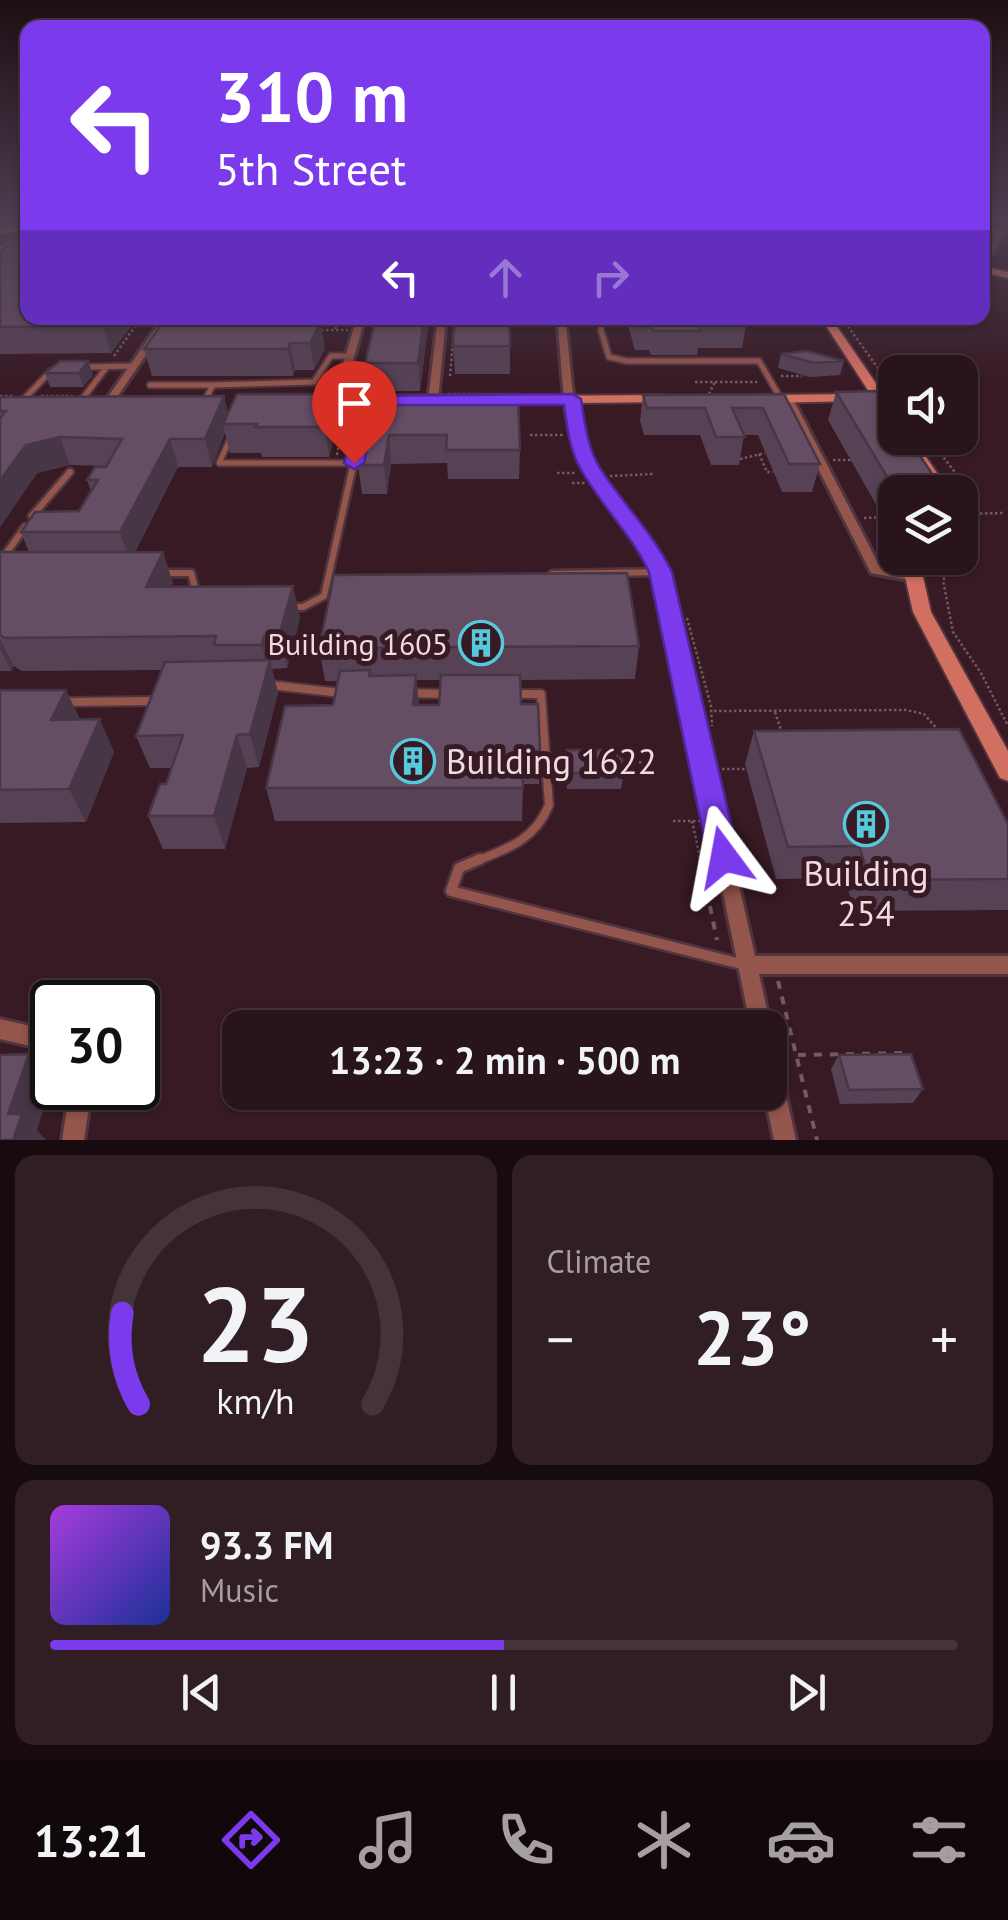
<!DOCTYPE html>
<meta charset="utf-8">
<style>
body{margin:0;font-family:"PT Sans",sans-serif;background:#311d24;color:#f1f3f6;height:100vh;display:flex;flex-direction:column;font-size:38px;white-space:nowrap}
*{box-sizing:border-box;margin:0}
p{font-size:32px;color:#a59ea3}
.icon{flex:none;width:55px;height:55px;fill:none;stroke:currentColor;stroke-width:2;stroke-linecap:round;stroke-linejoin:round}
.map{position:relative;height:1140px;overflow:hidden}
.panel{display:flex;flex-direction:column;gap:15px;padding:15px;background:#170b0f;flex:1}
.panel>*{flex:none}
.banner{position:absolute;left:20px;top:20px;width:970px;height:305px;border-radius:20px;box-shadow:0 2px 8px #0004,0 0 0 2px #45333a;background:#7c3aed;color:#fff;overflow:hidden}
.fabs{position:absolute;left:878px;top:355px;display:grid;gap:20px}
.fabs a{display:grid;place-items:center;width:100px;height:100px;border-radius:20px;background:#29141b;box-shadow:0 2px 8px #0004,0 0 0 2px #45333a;font-size:50px}
.speed{position:absolute;left:30px;top:980px;display:flex;gap:20px;font-size:50px;font-weight:700;text-align:center}
.speed>*{display:grid;place-content:center;width:130px;height:130px;border-radius:50%;background:#29141b;box-shadow:0 2px 8px #0004,0 0 0 2px #45333a;line-height:1}
.speed .limit{border:5px solid #111;border-radius:15px;background:#fff;color:#111}
.pin{position:absolute;display:grid;place-items:center;width:85px;height:85px;color:#fff;margin:-102px -42px;border-radius:50% 50% 50% 0;rotate:-45deg;box-shadow:0 0 10px #0007}
.pin .icon{rotate:45deg}
.me{position:absolute;width:110px;margin:-55px;rotate:347deg;stroke-linejoin:round;filter:drop-shadow(0 0 8px #0008)}
.turn{display:flex;align-items:center;gap:35px;height:210px;padding:0 30px;font-size:45px}
.turn .icon{width:130px;height:130px;stroke-width:2.5}
.turn b{display:block;font-size:70px;line-height:85px}
.lanes{display:flex;align-items:center;height:95px;padding:0 30px;background:#0003;justify-content:center;gap:50px;direction:ltr}
.lanes .off{opacity:.35}
.big{font-size:75px;font-weight:700;line-height:1.1}
.panel .widget{flex:1;display:flex;flex-direction:column;justify-content:center;gap:15px;min-width:0;padding:0 35px;border-radius:20px;background:#311d24}
.panel .dial{align-items:center;gap:0}
.dial svg{height:260px;overflow:visible;fill:none;stroke:#45333a;stroke-width:7;stroke-linecap:round;text-anchor:middle}
.dial text{fill:#f1f3f6;stroke:none}
.song{display:flex;align-items:center;gap:30px}
.cover{width:120px;height:120px;border-radius:15px;background:linear-gradient(135deg,hsl(280 70% 55%),hsl(230 70% 35%))}
.played{height:10px;border-radius:5px;background:linear-gradient(90deg,#7c3aed 50%,#45333a 50%)}
.keys{display:flex;justify-content:space-around;direction:ltr}
.heat{display:flex;justify-content:space-between;align-items:center;font-size:55px;direction:ltr}
.panel .tiles{flex:1;display:grid;gap:15px;grid-template-columns:1fr 1fr}
.widget:last-child{grid-column:span 2}
.trip{position:absolute;left:222px;top:1010px;width:565px;height:100px;border-radius:20px;background:#29141b;box-shadow:0 2px 8px #0004,0 0 0 2px #45333a;font-weight:700;line-height:100px;text-align:center}
.tabs{display:flex;height:160px;justify-content:space-around;align-items:center;background:#10080b;color:#a59ea3}
.tabs .icon{width:70px;height:70px}
.tabs .current{color:#7c3aed}
.tabs b{font-size:45px;color:#f1f3f6}
.map>svg:first-child{display:block}
.lines{fill:none;stroke-linecap:round;stroke-linejoin:round}
.lane-far4-casing{stroke:#51353e;stroke-width:6}
.lane-far3-casing{stroke:#51353e;stroke-width:9}
.lane-far2-casing{stroke:#51353e;stroke-width:11}
.lane-far1-casing{stroke:#51353e;stroke-width:12}
.lane-casing{stroke:#51353e;stroke-width:15}
.street-casing{stroke:#51353e;stroke-width:6}
.secondary-casing{stroke:#51353e;stroke-width:4}
.path-far1{stroke:#745a63;stroke-width:2.5;stroke-dasharray:2.5 2.5;stroke-linecap:butt}
.path{stroke:#745a63;stroke-width:4;stroke-dasharray:8 8;stroke-linecap:butt}
.lane-far4{stroke:#93554c;stroke-width:4}
.lane-far3{stroke:#93554c;stroke-width:5}
.lane-far2{stroke:#93554c;stroke-width:6}
.lane-far1{stroke:#93554c;stroke-width:8}
.lane{stroke:#93554c;stroke-width:10}
.street{fill:#93554c;fill-rule:evenodd}
.secondary{fill:#d16f61;fill-rule:evenodd}
.wall{fill:#574255;fill-rule:evenodd}
.shaded-wall{fill:#473645}
.building{fill:#654d63;stroke:#473645;stroke-width:2.5}
.route{fill:#7c3aed;stroke:#51269a;stroke-width:2.5}
.labels{text-anchor:middle;dominant-baseline:central;stroke-width:10;stroke-linejoin:round;paint-order:stroke}
.poi-label{font-size:30px;fill:#efdbe0;stroke:#371a24;text-anchor:end}
.near-poi-label{font-size:35px;fill:#efdbe0;stroke:#371a24;text-anchor:start}
</style>
<div class="map">
<svg width="1008" height="1140" viewBox="0 0 1008 1140">
<rect width="100%" height="100%" fill="#371a24"/>
<g class="lines">
<defs>
<path id="lane-far4" d="M982,230L1001,232
M598,318L602,332"/>
<path id="lane-far3" d="M601,330L609,357L627,361H759L781,399
M83,367L134,366
M150,385H213
M205,400L213,385L314,382L331,356H350
M22,401L51,371
M80,402L106,368
M231,437L219,463H354
M353,469L368,400"/>
<path id="lane-far2" d="M32,516L70,472
M0,562L25,527
M166,573H191L197,595
M552,574L660,572
M290,607H303L324,596L353,466"/>
<path id="lane-far1" d="M271,685L341,693
M409,693L446,694
M66,702L154,701
M474,862C507,849 535,840 549,805L541,694H514"/>
<path id="lane" d="M480,859L459,868L451,891L745,965"/>
<path id="street" d="M999,231H1008V235L1003,234L993,253L982,258V253L987,250Z
M28,238V242H15L0,253V247L11,239Z
M163,318H171L113,403H107L105,401Z
M357,318H365L342,400L337,403L334,402L332,400Z
M438,318H446L438,400L433,403L428,400Z
M557,318H565C572,368 570,424 596,469C620,511 653,538 671,585L755,956H1008V974H759L771,1028L770,1031V1028H751L659,585C641,539 608,510 585,468C560,423 563,368 557,318Z
M788,396L793,399L880,567L918,574L920,577L918,580L914,581L871,573L783,399Z
M0,1019L52,1031V1051L0,1039Z
M770,1059L777,1062L780,1069L796,1140H774L764,1092H770Z
M70,1088H92L84,1140H62Z"/>
<path id="secondary" d="M28,223V229L0,234V228Z
M982,266L1008,272V278L982,272Z
M821,318H831L895,411V425L890,424Z
M854,394L861,398L859,401L765,403L758,399L765,395Z
M664,395L671,399L669,402L495,404L488,400L495,396Z
M315,396H399L406,400L399,404L310,403L308,400Z
M899,438H913L950,492H936Z
M915,558H932L923,577L931,612L1008,751V781L1000,778L913,612L905,577Z"/>
</defs>
<use href="#lane-far4" class="lane-far4-casing"/>
<use href="#lane-far3" class="lane-far3-casing"/>
<use href="#lane-far2" class="lane-far2-casing"/>
<use href="#lane-far1" class="lane-far1-casing"/>
<use href="#lane" class="lane-casing"/>
<use href="#street" class="street-casing"/>
<use href="#secondary" class="secondary-casing"/>
<path class="path-far1" d="M842,318L895,392
M335,329L340,318
M321,330H348
M114,356L141,318
M450,376L455,318
M781,376H802
M695,382H757
M448,394H485
M709,394L715,382
M0,396H13
M41,396H73
M530,435H563
M928,438C957,476 994,508 961,556
M759,454L767,472H773
M337,455L344,412
M740,459L765,453
M833,460H851
M557,473H577
M610,476L653,474
M572,483H586
M960,514L1003,513
M864,518L895,517
M960,558L943,580L953,632L981,673L1008,726
M687,618L711,706L712,726
M714,711L906,710L924,714L938,730
M775,712L782,733
M619,761L650,763
M722,769H747
M673,821H701
M692,821L701,862"/>
<path class="path" d="M700,859L717,940
M778,981L817,1140
M798,1055L908,1053"/>
<use href="#lane-far4" class="lane-far4"/>
<use href="#lane-far3" class="lane-far3"/>
<use href="#lane-far2" class="lane-far2"/>
<use href="#lane-far1" class="lane-far1"/>
<use href="#lane" class="lane"/>
<use href="#street" class="street"/>
<use href="#secondary" class="secondary"/>
</g>
<path class="wall" d="M0,252L28,318H137L111,353L0,354Z
M314,318L312,322L325,349L314,370H295L293,376H152L144,349Z
M376,318H429L420,391H368L365,363Z
M629,318H795L794,322L745,323L746,325L742,348H698L697,355H651L649,350H635L628,325Z
M453,346H510V374H455Z
M781,354L844,361L840,375L810,377L778,368Z
M88,361L93,375L83,387H50L45,373Z
M836,392L939,484L936,492H895V515H882L828,420Z
M784,394L820,464L812,492H782L758,435H744L739,465H711L700,435H644L640,421L643,395Z
M377,395L520,450L519,479H448L447,463L391,464L387,494H362L358,465Z
M224,396L228,414L338,423L329,457H262L261,453H230L225,433L212,467H178L135,552H163L173,584L172,586L300,618L287,668L272,669L278,693L259,767L247,768L225,849H163L148,816L166,784L172,768H150L136,736L162,670L22,671L14,666L11,671H0V552H29L21,532L79,511L91,491L87,480L106,466L70,465L37,473L0,527V397Z
M639,646L635,679L520,680L521,704L540,751L539,784H523L522,821H275L266,788L333,705L338,681H325L319,648ZM416,680H440L439,705H419Z
M0,690L80,719L114,752L86,822L0,823Z
M754,731L1008,824V910L855,911L844,878L776,879L745,764Z
M567,750L624,773L621,789H567L566,766Z
M839,1055L923,1089L913,1103L840,1104L831,1069Z"/>
<path class="shaded-wall" d="M110,318H137L111,353L103,327Z
M300,318H314L304,343L298,322Z
M424,318H429L420,391L418,363Z
M321,322L325,349L314,370L310,343Z
M290,343L295,370L293,376L288,349Z
M88,361L93,375L83,387L79,373Z
M334,394L338,423L329,457L325,427Z
M224,396L230,423L223,424L225,433L212,467L205,439Z
M389,435L391,464L387,494L384,465Z
M60,437L70,465L37,473L0,527V480L26,445Z
M170,439L178,467L130,562L120,532Z
M163,552L173,584L157,619L146,587Z
M293,586L300,618L287,668L279,636Z
M264,636L278,693L259,767L250,734L267,669L262,645Z
M0,639L14,666L11,671L0,649Z
M416,675L419,708L413,705Z
M66,690L82,723L51,720Z
M100,719L114,752L86,822L69,789Z
M237,735L247,768L225,849L214,816Z
M29,1054L52,1083L37,1130L46,1140H13L8,1114Z"/>
<path class="building" d="M28,229V318H110L103,327H0V252Z
M166,318H300L298,322H321L310,343H290L288,349H144Z
M376,318H424L418,363H365Z
M455,318H509L510,346H453Z
M635,318H742L746,325H699L701,331H653L652,327H637Z
M807,351L844,361L814,363L781,354Z
M60,361H88L79,373H45Z
M877,391L895,419V438H908L939,484L892,485L836,392Z
M237,394H334L325,427H255L257,424H223Z
M518,394L520,450H446L447,435H389L384,465H358L377,395Z
M784,394L820,464H789L763,408H732L745,437H716L705,408H647L643,395Z
M224,396L205,439H170L120,532H21L35,512L79,511L98,480H87L95,467H106L122,439L60,437L26,445L0,480V418L6,411H0V397Z
M0,552H163L146,587L293,586L279,636H264L262,645H214L216,636L5,638L0,635Z
M627,573L639,646L319,648L334,575Z
M270,660L250,734L237,735L214,816H148L160,784H166L183,735L136,736L165,662Z
M370,670L369,676L416,675L413,705H439L441,675H520L521,704H538L540,751H522L523,788H266L285,706L333,705L340,671Z
M0,690H66L51,720L100,719L69,789L0,790Z
M959,729L1008,824V879L870,880L859,846L788,847L754,731Z
M567,750H621L624,773H568Z
M29,1054L8,1114H22L13,1140H0V1055Z
M911,1054L923,1089L849,1090L839,1055Z"/>
<linearGradient id="sky" x2="0" y2="1"><stop stop-color="#1e0e14"/><stop offset="0.58" stop-color="#4d3e50"/><stop offset="1" stop-color="#4d3e50" stop-opacity="0"/></linearGradient>
<rect width="1008" height="383" fill="url(#sky)"/>
<path class="route" d="M572,394L581,399C585,423 587,447 600,468C623,504 653,533 672,572L739,857L735,867L724,871L712,867L708,857L649,572C631,533 599,504 579,466C569,447 567,426 564,405H376L364,463L354,469L344,463L362,396Z"/>
<defs>
<symbol id="building-ring" viewBox="-11 -11 22 22"><circle r="9.5" fill="#371a24" stroke="#54cadc" stroke-width="1.5"/><path d="M-4-6H4V6H1V3H-1V6H-4ZM-2.5-4.3h1.7v1.8h-1.7ZM.8-4.3h1.7v1.8H.8ZM-2.5-1h1.7V.8h-1.7ZM.8-1h1.7V.8H.8Z" fill="#54cadc"/></symbol>
</defs>
<g fill-rule="evenodd">
<use href="#building-ring" x="456" y="618" width="50" height="50"/>
<use href="#building-ring" x="388" y="736" width="50" height="50"/>
<use href="#building-ring" x="841" y="799" width="50" height="50"/>
</g>
<g class="labels">
<g class="poi-label">
<text x="448" y="643">Building 1605</text>
</g>
<g class="near-poi-label">
<text x="446" y="761">Building 1622</text>
<text x="866" y="873" text-anchor="middle">Building<tspan x="866" dy="40">254</tspan></text>
</g>
</g>
</svg>
<div class="fabs">
<a><svg class="icon" aria-label="sound" viewBox="0 0 24 24"><path d="M4 9h4l5-4v14l-5-4H4zM17 9q2 3 0 6"/></svg></a>
<a><svg class="icon" aria-label="layers" viewBox="0 0 24 24"><path d="M12 4l9 5-9 5-9-5zM3 14l9 5 9-5"/></svg></a>
</div>
<div class="speed"><div class="limit">30</div></div>
<div class="pin" style="left:354px;top:463px;background:#d93025"><svg class="icon" aria-label="arrive" viewBox="0 0 24 24"><path d="M6 21V4h12l-3 4 3 4H6"/></svg></div>
<svg class="me" style="left:724px;top:857px" viewBox="-20 -20 40 40"><path d="M0-17L14 15 0 8-14 15z" fill="#7c3aed" stroke="#fff" stroke-width="4"/></svg>
<div class="trip">13:23 · 2 min · 500 m</div>
<div class="banner">
<div class="turn"><svg class="icon" aria-label="left" viewBox="0 0 24 24"><path d="M17 20v-9H6M10 6l-5 5 5 5"/></svg><div><b>310 m</b>5th Street</div></div>
<div class="lanes"><svg class="icon" aria-label="left" viewBox="0 0 24 24"><path d="M17 20v-9H6M10 6l-5 5 5 5"/></svg><svg class="icon off" aria-label="ahead" viewBox="0 0 24 24"><path d="M12 20V5M6 11l6-6 6 6"/></svg><svg class="icon off" aria-label="right" viewBox="0 0 24 24"><path d="M7 20v-9h11M14 6l5 5-5 5"/></svg></div>
</div>
</div>
<section class="panel">
<div class="tiles">
<div class="widget dial"><svg viewBox="0 0 100 80">
<path d="M14 69A42 42 0 1 1 86 69"/>
<path d="M14 69A42 42 0 0 1 9 41" stroke="#7c3aed"/>
<text x="50" y="56" font-size="32" font-weight="700">23</text>
<text x="50" y="72" font-size="11">km/h</text>
</svg></div>
<div class="widget"><p>Climate</p>
<div class="heat"><a>−</a><b class="big">23°</b><a>+</a></div>
</div>
<div class="widget">
<div class="song"><i class="cover"></i><div><b>93.3 FM</b><p>Music</p></div></div>
<div class="played"></div>
<div class="keys"><svg class="icon" aria-label="previous" viewBox="0 0 24 24"><path d="M18 5L8 12l10 7zM5 5v14"/></svg><svg class="icon" aria-label="pause" viewBox="0 0 24 24"><path d="M8 5v14M16 5v14"/></svg><svg class="icon" aria-label="next" viewBox="0 0 24 24"><path d="M6 5l10 7-10 7zM19 5v14"/></svg></div>
</div>
</div>
</section>
<nav class="tabs">
<b>13:21</b>
<svg class="icon current" aria-label="directions" viewBox="0 0 24 24"><path d="M12 3l9 9-9 9-9-9zM9 14v-3h6M13 9l2 2-2 2"/></svg>
<svg class="icon" aria-label="music" viewBox="0 0 24 24"><path d="M9 18V5l10-2v13"/><circle cx="6" cy="18" r="3"/><circle cx="16" cy="16" r="3"/></svg>
<svg class="icon" aria-label="phone" viewBox="0 0 24 24"><path d="M5 4h4l2 5-3 2q2 4 5 5l2-3 5 2v4C11 20 4 13 5 4z"/></svg>
<svg class="icon" aria-label="climate" viewBox="0 0 24 24"><path d="M12 3v18M4 7l16 10M4 17L20 7"/></svg>
<svg class="icon" aria-label="car" viewBox="0 0 24 24"><path d="M5 17H2v-5l4-1 3-4h7l3 4 3 1v5h-3M9 17h6M6 11h13"/><circle cx="7" cy="17" r="2"/><circle cx="17" cy="17" r="2"/></svg>
<svg class="icon" aria-label="filters" viewBox="0 0 24 24"><path d="M4 7h16M4 17h16"/><circle cx="9" cy="7" r="2"/><circle cx="15" cy="17" r="2"/></svg>
</nav>
